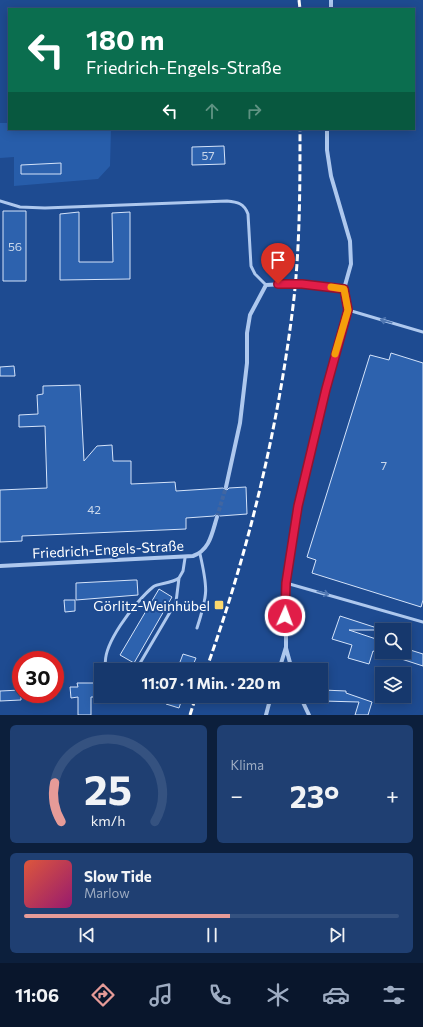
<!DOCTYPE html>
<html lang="de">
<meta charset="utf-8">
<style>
body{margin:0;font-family:Commissioner,sans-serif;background:#1f3f72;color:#f1f3f6;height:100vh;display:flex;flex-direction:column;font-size:15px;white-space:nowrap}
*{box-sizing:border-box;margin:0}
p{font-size:13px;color:#9eacc2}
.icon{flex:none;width:22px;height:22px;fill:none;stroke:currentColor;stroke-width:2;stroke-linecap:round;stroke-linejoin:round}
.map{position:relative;height:715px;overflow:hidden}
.drawer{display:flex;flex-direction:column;gap:10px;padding:10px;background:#0c1f3c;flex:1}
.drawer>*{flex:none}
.banner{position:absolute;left:8px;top:8px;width:407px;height:122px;border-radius:0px;box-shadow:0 2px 10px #0003,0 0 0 1px #355280;background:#0b6e4f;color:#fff;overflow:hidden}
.buttons{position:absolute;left:375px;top:623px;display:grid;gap:8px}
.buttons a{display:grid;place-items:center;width:36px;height:36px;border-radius:0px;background:#16386d;box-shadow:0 2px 10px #0003,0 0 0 1px #355280;font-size:20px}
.speed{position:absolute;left:12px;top:651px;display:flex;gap:8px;font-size:20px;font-weight:700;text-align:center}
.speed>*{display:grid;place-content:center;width:52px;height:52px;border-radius:50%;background:#16386d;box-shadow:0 2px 10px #0003,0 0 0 1px #355280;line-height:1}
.speed .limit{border:6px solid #d22;background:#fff;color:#111}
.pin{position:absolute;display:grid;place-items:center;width:34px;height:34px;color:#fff;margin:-41px -17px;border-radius:50% 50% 50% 0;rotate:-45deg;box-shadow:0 0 4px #0007}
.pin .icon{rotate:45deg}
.me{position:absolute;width:44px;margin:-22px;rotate:2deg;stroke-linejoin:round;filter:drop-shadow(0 0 3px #0008)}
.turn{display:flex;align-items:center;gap:14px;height:84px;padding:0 12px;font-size:18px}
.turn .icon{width:52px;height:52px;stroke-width:2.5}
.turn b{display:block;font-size:28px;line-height:34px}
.lanes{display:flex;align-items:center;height:38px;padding:0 12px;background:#0003;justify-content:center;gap:20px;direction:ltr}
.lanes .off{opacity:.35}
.big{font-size:30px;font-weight:700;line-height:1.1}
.drawer .tile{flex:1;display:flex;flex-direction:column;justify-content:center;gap:6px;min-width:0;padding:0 14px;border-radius:6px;background:#1f3f72}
.drawer .dial{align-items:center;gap:0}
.dial svg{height:104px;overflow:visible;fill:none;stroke:#355280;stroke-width:7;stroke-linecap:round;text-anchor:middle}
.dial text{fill:#f1f3f6;stroke:none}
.song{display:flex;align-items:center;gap:12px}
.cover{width:48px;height:48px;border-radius:6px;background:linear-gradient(135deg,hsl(10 70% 55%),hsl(320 70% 35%))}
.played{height:4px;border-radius:2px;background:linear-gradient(90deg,#e69b98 55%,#355280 55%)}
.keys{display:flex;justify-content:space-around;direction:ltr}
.heat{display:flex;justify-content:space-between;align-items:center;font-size:22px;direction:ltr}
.drawer .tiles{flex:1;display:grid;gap:10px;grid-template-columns:1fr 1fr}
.tile:last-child{grid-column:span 2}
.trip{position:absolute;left:94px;top:663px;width:234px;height:40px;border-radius:0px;background:#16386d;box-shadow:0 2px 10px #0003,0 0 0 1px #355280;font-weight:700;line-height:40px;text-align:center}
.tabs{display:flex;height:64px;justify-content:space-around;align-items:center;background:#09162c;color:#9eacc2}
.tabs .icon{width:28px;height:28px}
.tabs .selected{color:#e69b98}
.tabs b{font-size:18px;color:#f1f3f6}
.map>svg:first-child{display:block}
.green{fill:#275daa}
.building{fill:#2d62ae;stroke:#d4e3fa}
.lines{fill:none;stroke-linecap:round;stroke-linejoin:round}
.minor-tunnel{stroke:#4066a2;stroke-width:4;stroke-dasharray:4 2;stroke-linecap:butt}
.service{stroke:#aec8ee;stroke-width:3}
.minor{stroke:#aec8ee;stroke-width:4}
.rail{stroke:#fff;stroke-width:3;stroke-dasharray:7 3;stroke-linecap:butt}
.oneway{stroke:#5077b2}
.route-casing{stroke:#92132f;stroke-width:10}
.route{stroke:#e11d48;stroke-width:7}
.slow{stroke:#f59e0b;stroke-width:7}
.poi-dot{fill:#fdd96d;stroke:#1e4b91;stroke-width:1.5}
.labels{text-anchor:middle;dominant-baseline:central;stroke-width:4;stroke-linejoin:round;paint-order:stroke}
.number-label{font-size:12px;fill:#cad8eb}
.street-label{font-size:14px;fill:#fff;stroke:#1e4b91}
.poi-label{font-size:14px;fill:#fff;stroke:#1e4b91;text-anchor:end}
</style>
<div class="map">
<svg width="423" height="715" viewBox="0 0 423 715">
<rect width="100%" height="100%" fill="#1e4b91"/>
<path class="green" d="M0,123H9V129H111L110,166L98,179L14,186V157L0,158Z"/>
<path class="building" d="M224,146L225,164L192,165V147Z
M61,163V174H21V165Z
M3,211H26V281H3Z
M79,212V262H113L112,213L130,212V279L60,280V214Z
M391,353L423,363V600L421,607L312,573L316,560L307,557L370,355L389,360Z
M14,366L15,376H0V367Z
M80,385L84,461L97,446L112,445L113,461H131V484L175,482L176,491L223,488L227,490L229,488L246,487L247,514L220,516L217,514L214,516L186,518V529L22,536V541L0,542V490L47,488L45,426L19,427V415L38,414L37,395L43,394V386Z
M134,580H137L138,595L76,600V583Z
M159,589L172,597L134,663L120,655Z
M64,600H75V611L65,612Z
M340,616L377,628L376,630H349L382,641V654L373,651L369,664L348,658L352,645L332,639Z
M407,649L423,654V666L386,654V652H406Z
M183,654L196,658L191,670H177Z
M77,683H101V697H91V715H78V697L71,698L70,687H78Z
M21,690V700L0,701V691Z
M323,690L346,691V693L372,702L368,715H355L359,702L323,701Z
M168,696H183L179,708L166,704Z"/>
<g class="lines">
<path class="minor-tunnel" d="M217,517L226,487"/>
<path class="service" d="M0,201L20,207L45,208L227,201C237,202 244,203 248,214L251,266L255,274L266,285
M348,310L423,332
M286,583L423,622
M197,628C208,594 208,589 200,554
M107,670C97,649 137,600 153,587C158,583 171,584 179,578
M136,670L176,602L179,578L183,571L185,558
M271,698L302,700"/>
<path class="minor" d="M331,9V0
M226,487L240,423L247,363V333L250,315L266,285L302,283L344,289
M0,566L193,556C210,550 212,533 217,517
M286,648L292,670
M279,670L286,647V583L298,506L326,389L348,310L344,289L351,264L350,241L331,176L327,150V129
M300,696L309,715
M266,715L271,696"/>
<path class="rail" d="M299,0L300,9
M206,670C249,550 279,425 294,298C300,242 300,185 300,129
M190,715L196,696"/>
</g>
<defs><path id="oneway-shaft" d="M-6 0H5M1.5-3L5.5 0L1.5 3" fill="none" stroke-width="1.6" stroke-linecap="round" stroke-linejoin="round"/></defs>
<g class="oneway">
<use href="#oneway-shaft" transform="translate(386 321) rotate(-164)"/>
<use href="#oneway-shaft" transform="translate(323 593) rotate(16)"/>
</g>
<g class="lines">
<defs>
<path id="route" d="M278,284H302L344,289L348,310L326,389L298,506L286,583L285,616"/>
</defs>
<use href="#route" class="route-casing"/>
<use href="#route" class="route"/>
<path class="slow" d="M331,287L344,289L348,310L335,354"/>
</g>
<rect class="poi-dot" x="214" y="600" width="10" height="10" rx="2"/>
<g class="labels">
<g class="number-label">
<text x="208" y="155">57</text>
<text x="15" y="246">56</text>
<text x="384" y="465">7</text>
<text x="94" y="509">42</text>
</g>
<g class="street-label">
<text transform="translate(108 549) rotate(-3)">Friedrich-Engels-Straße</text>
</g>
<g class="poi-label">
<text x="210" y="605">Görlitz-Weinhübel</text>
</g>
</g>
</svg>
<div class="buttons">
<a><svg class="icon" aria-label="search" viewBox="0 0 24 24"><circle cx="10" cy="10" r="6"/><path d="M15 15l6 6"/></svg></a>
<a><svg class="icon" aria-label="layers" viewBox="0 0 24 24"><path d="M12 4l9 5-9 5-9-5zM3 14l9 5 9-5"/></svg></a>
</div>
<div class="speed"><div class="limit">30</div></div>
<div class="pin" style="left:278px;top:284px;background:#d93025"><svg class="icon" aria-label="arrive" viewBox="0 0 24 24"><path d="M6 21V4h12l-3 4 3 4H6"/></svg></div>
<svg class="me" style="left:285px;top:616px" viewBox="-20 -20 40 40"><circle r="17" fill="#e11d48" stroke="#fff" stroke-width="3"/><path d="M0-11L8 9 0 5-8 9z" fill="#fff"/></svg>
<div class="trip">11:07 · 1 Min. · 220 m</div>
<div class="banner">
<div class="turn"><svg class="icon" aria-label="left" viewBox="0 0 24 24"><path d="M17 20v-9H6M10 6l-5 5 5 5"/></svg><div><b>180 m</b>Friedrich-Engels-Straße</div></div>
<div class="lanes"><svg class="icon" aria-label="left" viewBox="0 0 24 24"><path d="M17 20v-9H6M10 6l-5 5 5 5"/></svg><svg class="icon off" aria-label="ahead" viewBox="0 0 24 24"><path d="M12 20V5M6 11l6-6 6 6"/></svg><svg class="icon off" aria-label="right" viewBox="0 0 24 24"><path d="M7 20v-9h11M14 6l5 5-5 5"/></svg></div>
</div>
</div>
<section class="drawer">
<div class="tiles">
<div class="tile dial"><svg viewBox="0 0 100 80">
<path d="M14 69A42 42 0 1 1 86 69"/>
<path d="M14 69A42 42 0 0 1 9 39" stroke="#e69b98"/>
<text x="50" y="56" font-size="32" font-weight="700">25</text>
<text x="50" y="72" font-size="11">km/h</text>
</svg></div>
<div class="tile"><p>Klima</p>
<div class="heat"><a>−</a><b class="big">23°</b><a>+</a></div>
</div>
<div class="tile">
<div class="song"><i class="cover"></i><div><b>Slow Tide</b><p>Marlow</p></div></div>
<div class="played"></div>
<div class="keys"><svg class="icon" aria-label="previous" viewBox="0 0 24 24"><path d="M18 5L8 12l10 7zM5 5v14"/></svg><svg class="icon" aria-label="pause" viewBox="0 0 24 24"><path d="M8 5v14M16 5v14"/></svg><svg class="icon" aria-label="next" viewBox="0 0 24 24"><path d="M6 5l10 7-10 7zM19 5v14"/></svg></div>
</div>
</div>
</section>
<nav class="tabs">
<b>11:06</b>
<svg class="icon selected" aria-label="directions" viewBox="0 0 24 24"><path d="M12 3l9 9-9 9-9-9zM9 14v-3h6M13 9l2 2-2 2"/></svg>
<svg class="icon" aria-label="music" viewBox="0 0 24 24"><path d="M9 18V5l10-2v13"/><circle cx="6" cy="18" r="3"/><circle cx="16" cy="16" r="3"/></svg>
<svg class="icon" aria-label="phone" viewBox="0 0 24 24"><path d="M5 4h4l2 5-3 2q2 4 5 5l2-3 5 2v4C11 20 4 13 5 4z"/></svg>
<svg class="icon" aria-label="climate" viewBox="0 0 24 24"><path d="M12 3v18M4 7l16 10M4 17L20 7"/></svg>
<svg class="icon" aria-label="car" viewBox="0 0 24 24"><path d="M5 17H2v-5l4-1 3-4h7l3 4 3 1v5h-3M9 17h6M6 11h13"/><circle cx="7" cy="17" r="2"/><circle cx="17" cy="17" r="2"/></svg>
<svg class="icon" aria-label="filters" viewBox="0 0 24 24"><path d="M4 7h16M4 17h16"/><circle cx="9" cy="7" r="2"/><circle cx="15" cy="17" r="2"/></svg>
</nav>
